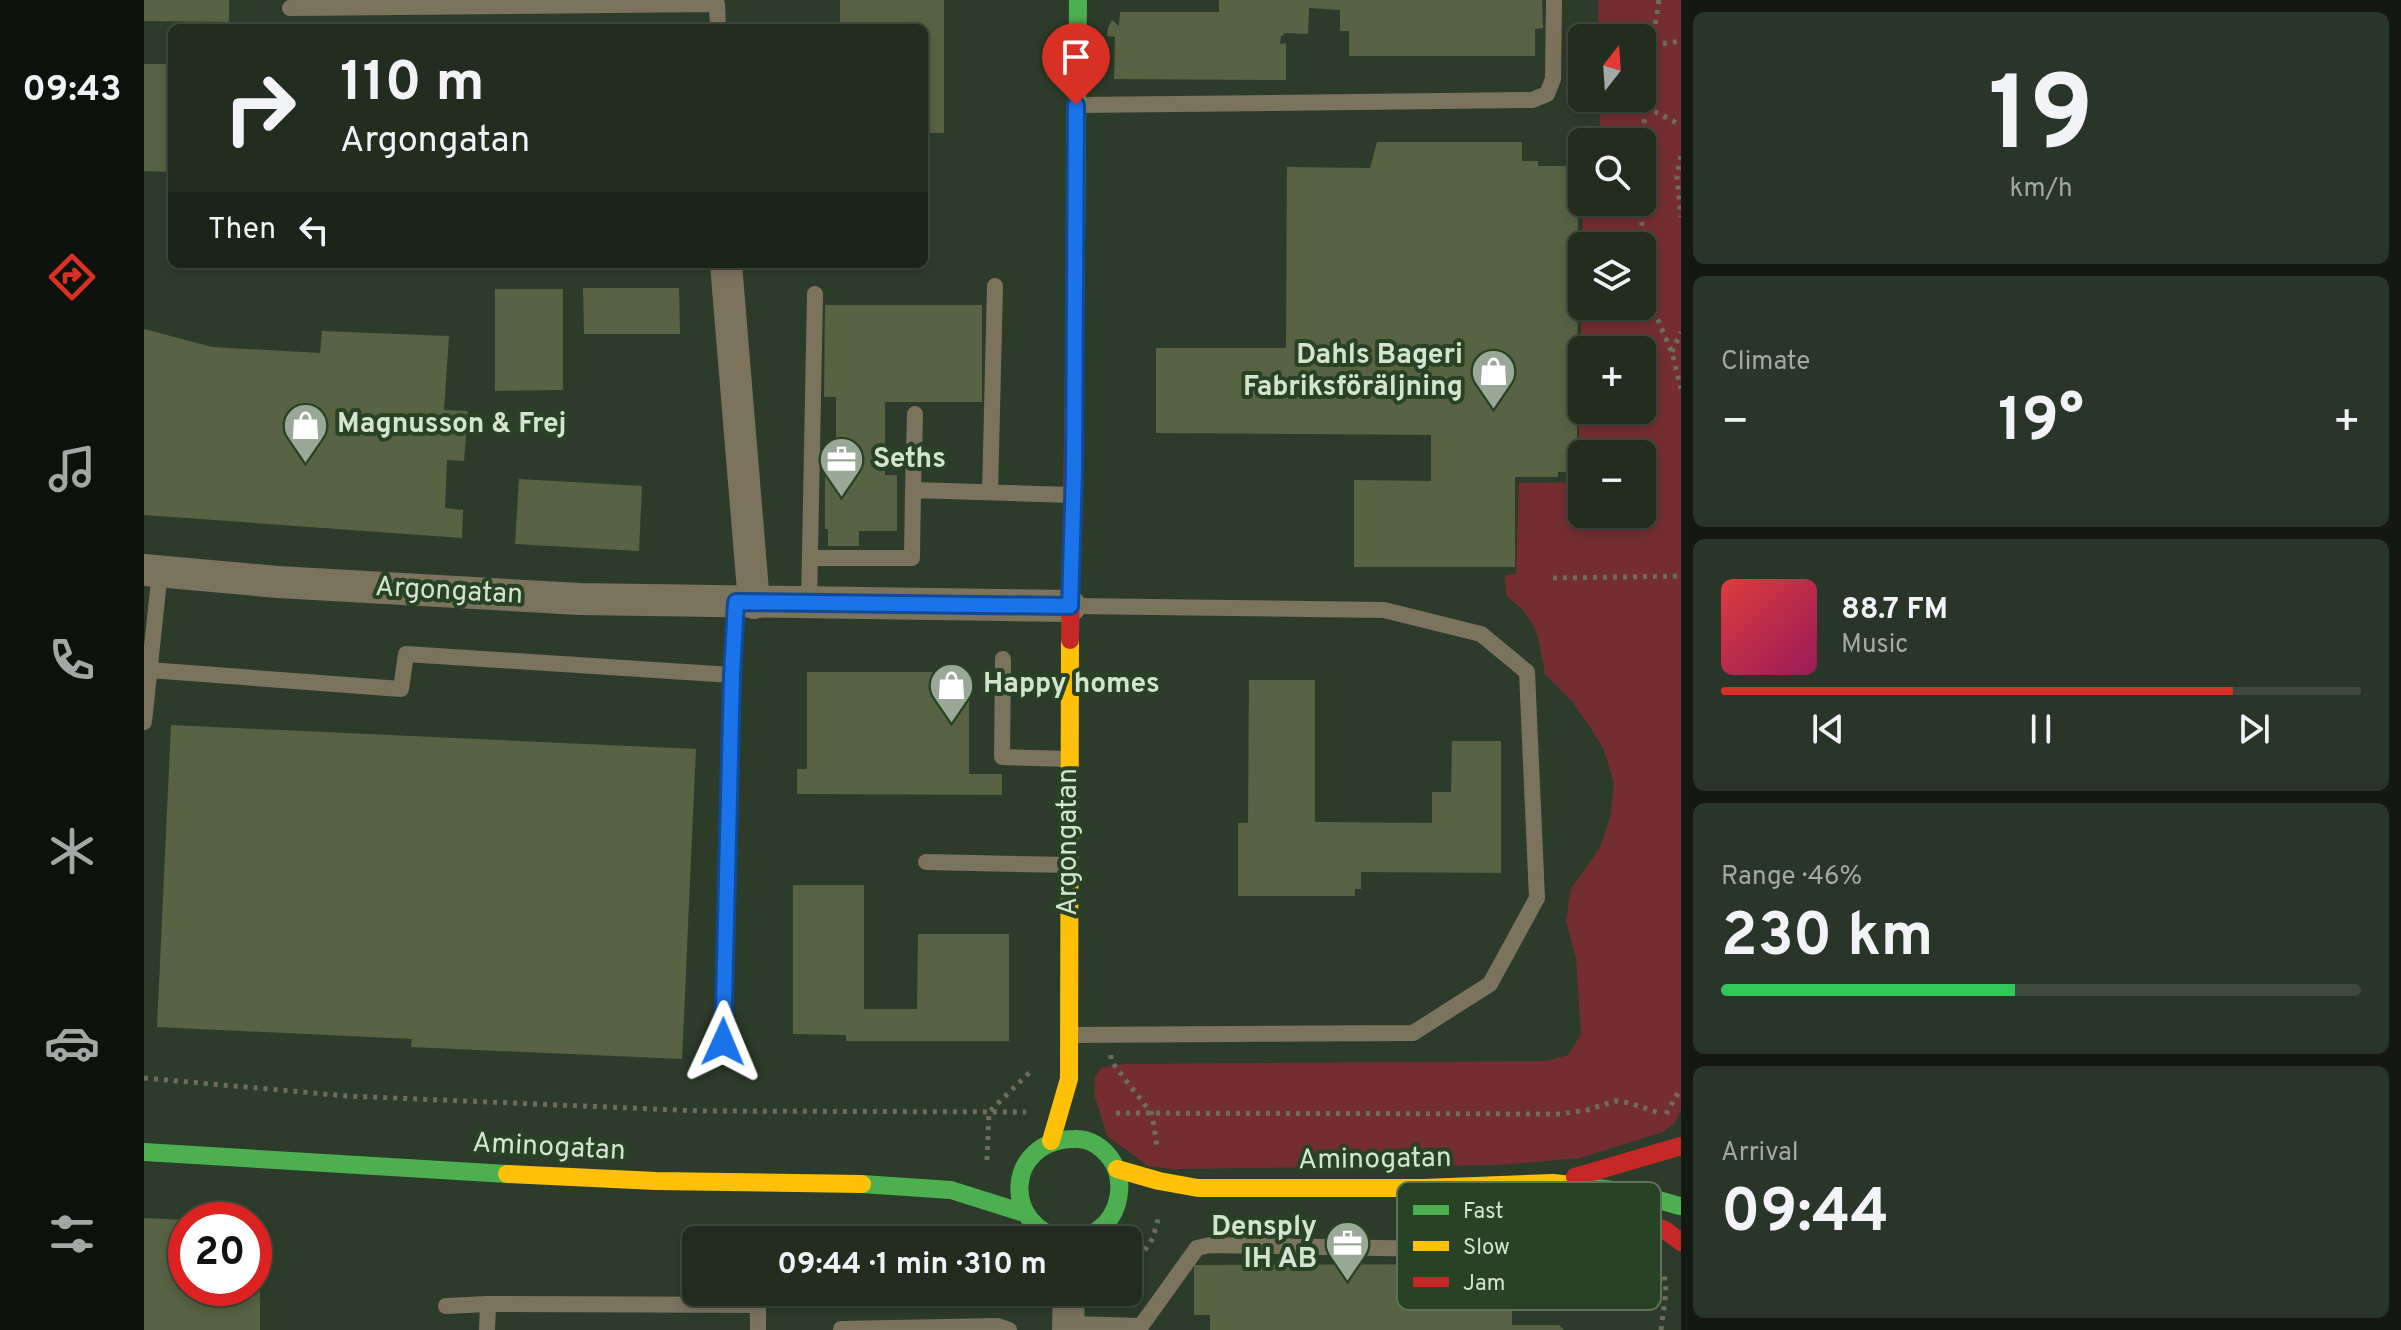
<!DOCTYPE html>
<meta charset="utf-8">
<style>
body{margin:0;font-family:Overpass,sans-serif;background:#2a3529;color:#f1f3f6;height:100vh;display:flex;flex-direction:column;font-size:30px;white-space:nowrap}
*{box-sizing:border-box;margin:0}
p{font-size:26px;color:#a2a8a5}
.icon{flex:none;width:44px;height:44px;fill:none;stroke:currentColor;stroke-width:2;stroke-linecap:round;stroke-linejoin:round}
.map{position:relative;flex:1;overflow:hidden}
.panel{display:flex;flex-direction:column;gap:12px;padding:12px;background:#131912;width:720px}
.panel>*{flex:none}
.guide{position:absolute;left:24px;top:24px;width:760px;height:244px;border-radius:12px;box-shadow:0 4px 12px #0003,0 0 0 2px #3f493e;background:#222d20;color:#f1f3f6;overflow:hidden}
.needle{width:52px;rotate:17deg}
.tools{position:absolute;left:1424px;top:24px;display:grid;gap:16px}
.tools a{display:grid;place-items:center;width:88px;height:88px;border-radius:12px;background:#222d20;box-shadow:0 4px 12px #0003,0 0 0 2px #3f493e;font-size:40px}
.speed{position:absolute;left:24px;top:1202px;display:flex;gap:16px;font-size:40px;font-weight:700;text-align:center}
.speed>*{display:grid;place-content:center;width:104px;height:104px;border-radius:50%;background:#222d20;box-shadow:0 4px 12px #0003,0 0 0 2px #3f493e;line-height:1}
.speed .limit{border:12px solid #d22;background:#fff;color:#111}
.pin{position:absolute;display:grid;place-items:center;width:68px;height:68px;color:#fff;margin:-82px -34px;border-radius:50% 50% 50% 0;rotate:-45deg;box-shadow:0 0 8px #0007}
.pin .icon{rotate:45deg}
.me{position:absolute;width:88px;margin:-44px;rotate:1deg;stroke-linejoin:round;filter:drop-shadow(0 0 6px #0008)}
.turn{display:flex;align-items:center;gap:28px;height:168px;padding:0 40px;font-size:36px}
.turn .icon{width:104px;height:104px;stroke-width:2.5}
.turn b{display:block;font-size:56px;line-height:68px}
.then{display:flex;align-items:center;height:76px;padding:0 40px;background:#0003;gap:16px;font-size:30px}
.big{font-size:60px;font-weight:700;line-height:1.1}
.panel .widget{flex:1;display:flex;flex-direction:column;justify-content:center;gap:12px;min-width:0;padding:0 28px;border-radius:12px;background:#2a3529}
.panel .dial{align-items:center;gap:0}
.dial b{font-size:104px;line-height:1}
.song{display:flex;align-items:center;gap:24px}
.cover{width:96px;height:96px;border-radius:12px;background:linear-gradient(135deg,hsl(0 70% 55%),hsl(330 70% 35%))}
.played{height:8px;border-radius:4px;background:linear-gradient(90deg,#d93025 80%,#3f493e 80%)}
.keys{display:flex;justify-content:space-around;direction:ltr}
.heat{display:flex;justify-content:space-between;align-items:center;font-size:44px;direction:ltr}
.charge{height:12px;border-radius:6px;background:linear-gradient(90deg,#34c759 46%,#3f493e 0)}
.trip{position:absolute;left:538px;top:1226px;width:460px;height:80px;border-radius:12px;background:#222d20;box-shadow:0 4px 12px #0003,0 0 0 2px #3f493e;font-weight:700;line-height:80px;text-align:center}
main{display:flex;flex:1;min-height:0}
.menu{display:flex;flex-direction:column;width:144px;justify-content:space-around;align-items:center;background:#0e120d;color:#a2a8a5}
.menu .icon{width:56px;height:56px}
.menu .active{color:#d93025}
.menu b{font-size:36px;color:#f1f3f6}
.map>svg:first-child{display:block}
.green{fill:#742e30;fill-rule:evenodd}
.building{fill:#576343}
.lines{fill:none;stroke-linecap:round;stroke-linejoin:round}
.path{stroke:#6e6c5a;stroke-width:5;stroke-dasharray:4 6;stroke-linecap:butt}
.lane{stroke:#7c735d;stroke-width:16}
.street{stroke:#7c735d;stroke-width:32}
.fast{stroke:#4caf50;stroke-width:18}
.slow{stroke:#ffc107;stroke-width:18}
.jam{stroke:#c62828;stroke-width:18}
.route-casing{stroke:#114b97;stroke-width:20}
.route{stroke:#1a73e8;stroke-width:14}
.labels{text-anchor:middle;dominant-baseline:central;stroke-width:8;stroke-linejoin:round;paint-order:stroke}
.poi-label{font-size:28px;font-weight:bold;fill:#d4e4d1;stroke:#284323;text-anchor:start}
.street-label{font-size:28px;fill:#d4e4d1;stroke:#284323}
.key{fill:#284323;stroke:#5c7357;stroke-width:2}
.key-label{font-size:22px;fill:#d4e4d1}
</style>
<main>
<nav class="menu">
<b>09:43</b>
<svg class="icon active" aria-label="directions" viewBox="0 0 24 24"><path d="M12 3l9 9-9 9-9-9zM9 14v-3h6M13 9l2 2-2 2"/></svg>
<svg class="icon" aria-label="music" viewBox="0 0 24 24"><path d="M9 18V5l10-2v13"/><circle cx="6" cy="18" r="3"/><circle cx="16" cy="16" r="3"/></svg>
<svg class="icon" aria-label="phone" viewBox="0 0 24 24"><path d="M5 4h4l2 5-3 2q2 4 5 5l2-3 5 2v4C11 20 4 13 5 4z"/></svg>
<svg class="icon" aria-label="climate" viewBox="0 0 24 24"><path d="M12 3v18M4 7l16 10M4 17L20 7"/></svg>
<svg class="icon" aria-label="car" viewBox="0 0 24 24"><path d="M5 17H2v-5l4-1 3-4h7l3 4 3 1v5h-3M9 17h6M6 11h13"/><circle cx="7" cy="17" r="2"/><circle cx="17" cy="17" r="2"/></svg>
<svg class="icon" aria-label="filters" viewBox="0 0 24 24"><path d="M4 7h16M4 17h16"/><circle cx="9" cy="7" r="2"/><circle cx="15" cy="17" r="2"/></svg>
</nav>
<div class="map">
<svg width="1537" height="1330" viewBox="0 0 1537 1330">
<rect width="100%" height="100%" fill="#2d3c2a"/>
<path class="green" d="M1454,0H1537V1110L1531,1123L1519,1132L1436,1158L1356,1165L1030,1169L1004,1166L963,1136L950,1094L951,1077L957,1068L981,1064L1402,1061L1424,1055L1437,1034L1432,959L1422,921L1427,889L1456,847L1466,818L1470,784L1460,750L1448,730L1428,701L1401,674L1394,637L1388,623L1378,609L1362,595L1361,575L1372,574L1375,483L1434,482L1438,285V306H1498V246H1438L1439,202H1498V142H1439V131L1456,129V98H1498V38H1455ZM1438,350H1498V410H1438ZM1438,454H1498V514H1438Z"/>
<path class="building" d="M0,0H85V22L0,21Z
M696,0H800V133H780V28H696Z
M1075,0H1398L1399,28L1391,29V56H1205V31H1196V10L1165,8L1164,34L1141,33L1137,37L1136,44L1142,43V80L970,79L971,37L963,36L964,28L968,20L975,26L976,12H1075Z
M0,64H28V172L0,171Z
M1233,142H1378V161H1394V166H1434L1433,472H1414V477H1371V567H1210V480L1287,481V435L1012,433V348H1142L1143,167L1226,168Z
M439,288H535L536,334H440Z
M351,289H419V390L351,391Z
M681,305H838V402H741V475H753V531H715V546H684V529H681V474L692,475V397H680Z
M0,329L68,347L176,353L178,331L305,336L300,410L324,411L320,461L303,460L301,508L319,510L318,538L0,515Z
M375,479L498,486L495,551L371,544Z
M663,672H825V774H858V795L653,794V769H663Z
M1105,680H1171V822L1288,823V792H1307L1308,741H1357V873L1217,872V889H1211V896H1094V823H1104Z
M27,725L552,749L538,1059L267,1047L268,1039L13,1027Z
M649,885H720V1009H773L774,934H865V1041H702V1035L649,1034Z
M0,1218L42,1220V1288H110V1224H116V1330H0Z
M1359,1264V1301H1368V1325H1415L1420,1330H1066V1315H1050V1265Z"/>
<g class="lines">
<path class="path" d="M1509,45L1537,41
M1423,97L1492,102L1537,125
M1498,153L1503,80L1515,0
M1537,156L1533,177L1537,217
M1497,202L1501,289L1528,353L1537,389
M1528,352L1537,332
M1409,578L1537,576
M967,1055V1061L1008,1114L1013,1147
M0,1078L203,1096L557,1111L882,1112
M972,1113L1416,1114L1443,1110L1472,1101L1486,1103L1518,1114
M1522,1114L1537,1088
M843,1160L845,1112L889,1069
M984,1275L1009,1238L1015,1216
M965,1305L973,1292
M1517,1330L1522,1292L1520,1272"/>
<path class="lane" d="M146,8L573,4L574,28
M936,105L1388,100L1403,94L1409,79L1410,0
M771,414L769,490L928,495
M846,492L851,286
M666,558H768L769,490
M665,604L671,294
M859,659L858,757L924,759
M5,670L257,689L262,654L588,675
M0,722L16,571
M782,862L924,865
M926,1035L1269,1033L1346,984L1393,898L1383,672L1337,634L1240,610L929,606
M579,1042L588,675L592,602
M302,1306L344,1304
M924,1324L997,1326L1053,1248L1066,1245L1402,1251L1407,1257L1409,1274
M697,1329L854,1326L865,1330
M343,1330L344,1304L614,1305V1330"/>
<path class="street" d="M582,264L610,603
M0,570L134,582L436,599L926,606
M924,1330L925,1292"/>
<path class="fast" d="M932,246L934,0
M0,1152L363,1174
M718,1184L807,1190L880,1213
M1427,1185L1486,1192L1536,1206
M923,1240C856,1228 861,1140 930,1139C945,1138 958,1147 967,1159C982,1181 976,1215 954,1230C948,1235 938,1237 931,1240"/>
<path class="slow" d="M907,1141L925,1079L926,640
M973,1169L1015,1181L1054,1188H1279L1409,1183L1427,1185
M363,1174L512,1181L718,1184"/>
<path class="jam" d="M926,640L932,246
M1431,1177L1537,1146
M1477,1212L1521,1230L1537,1242"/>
</g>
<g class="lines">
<defs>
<path id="route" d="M579,1042L588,675L592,602L926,606L930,472L932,105"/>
</defs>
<use href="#route" class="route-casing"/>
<use href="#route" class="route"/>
</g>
<defs>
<symbol id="shop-pin" viewBox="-11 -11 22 30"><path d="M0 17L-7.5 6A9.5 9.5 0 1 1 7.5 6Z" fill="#9aa997" stroke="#284323"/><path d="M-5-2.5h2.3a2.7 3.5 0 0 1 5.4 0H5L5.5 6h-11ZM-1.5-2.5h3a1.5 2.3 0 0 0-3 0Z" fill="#fff"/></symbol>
<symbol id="office-pin" viewBox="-11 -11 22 30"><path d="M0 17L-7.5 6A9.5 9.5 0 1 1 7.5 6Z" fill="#9aa997" stroke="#284323"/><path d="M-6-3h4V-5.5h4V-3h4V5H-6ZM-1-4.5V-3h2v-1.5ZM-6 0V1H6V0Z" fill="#fff"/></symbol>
</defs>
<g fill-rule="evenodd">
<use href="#shop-pin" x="1324" y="346" width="51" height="69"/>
<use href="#shop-pin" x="136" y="400" width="51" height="69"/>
<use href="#office-pin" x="672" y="434" width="51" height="69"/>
<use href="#shop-pin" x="782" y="660" width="51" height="69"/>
<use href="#office-pin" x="1178" y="1218" width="51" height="69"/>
</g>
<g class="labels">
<g class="poi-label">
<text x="1319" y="356" text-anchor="end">Dahls Bageri<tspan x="1319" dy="32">Fabriksföräljning</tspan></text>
<text x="193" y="425">Magnusson &amp; Frej</text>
<text x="729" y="460">Seths</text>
<text x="839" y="685">Happy homes</text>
<text x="1173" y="1228" text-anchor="end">Densply<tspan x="1173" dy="32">IH AB</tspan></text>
</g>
<g class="street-label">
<text transform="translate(305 592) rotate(3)">Argongatan</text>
<text transform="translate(925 842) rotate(-90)">Argongatan</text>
<text transform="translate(405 1148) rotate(3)">Aminogatan</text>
<text transform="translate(1231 1160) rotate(-1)">Aminogatan</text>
</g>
</g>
<rect x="1253" y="1182" width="264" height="128" rx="12" class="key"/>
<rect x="1269" y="1205" width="36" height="10" fill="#4caf50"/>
<rect x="1269" y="1241" width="36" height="10" fill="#ffc107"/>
<rect x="1269" y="1277" width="36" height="10" fill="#c62828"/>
<g class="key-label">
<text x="1319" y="1218">Fast</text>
<text x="1319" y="1254">Slow</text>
<text x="1319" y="1290">Jam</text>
</g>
</svg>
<div class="tools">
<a><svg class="needle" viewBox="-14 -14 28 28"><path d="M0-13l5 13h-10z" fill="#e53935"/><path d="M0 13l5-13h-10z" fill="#a2a8a5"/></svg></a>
<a><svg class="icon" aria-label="search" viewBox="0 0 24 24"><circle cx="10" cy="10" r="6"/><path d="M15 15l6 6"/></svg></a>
<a><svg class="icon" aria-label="layers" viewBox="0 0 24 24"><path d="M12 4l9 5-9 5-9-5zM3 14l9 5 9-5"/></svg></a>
<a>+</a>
<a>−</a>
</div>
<div class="speed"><div class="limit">20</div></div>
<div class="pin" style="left:932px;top:105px;background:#d93025"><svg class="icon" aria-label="arrive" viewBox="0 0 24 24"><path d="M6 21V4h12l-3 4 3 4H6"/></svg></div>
<svg class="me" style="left:579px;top:1042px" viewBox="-20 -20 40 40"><path d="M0-17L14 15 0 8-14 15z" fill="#1a73e8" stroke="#fff" stroke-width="4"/></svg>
<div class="trip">09:44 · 1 min · 310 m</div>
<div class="guide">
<div class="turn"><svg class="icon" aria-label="right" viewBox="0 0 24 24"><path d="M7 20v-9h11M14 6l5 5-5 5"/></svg><div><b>110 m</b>Argongatan</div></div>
<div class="then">Then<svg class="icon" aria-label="left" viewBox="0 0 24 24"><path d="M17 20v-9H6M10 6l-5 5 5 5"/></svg></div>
</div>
</div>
<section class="panel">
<div class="widget dial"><b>19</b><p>km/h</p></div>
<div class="widget"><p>Climate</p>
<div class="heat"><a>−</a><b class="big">19°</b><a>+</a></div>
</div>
<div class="widget">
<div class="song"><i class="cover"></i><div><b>88.7 FM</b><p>Music</p></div></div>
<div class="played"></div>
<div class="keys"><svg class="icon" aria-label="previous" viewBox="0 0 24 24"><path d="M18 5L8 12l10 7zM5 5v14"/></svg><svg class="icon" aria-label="pause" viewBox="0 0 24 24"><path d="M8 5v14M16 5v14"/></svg><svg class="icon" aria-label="next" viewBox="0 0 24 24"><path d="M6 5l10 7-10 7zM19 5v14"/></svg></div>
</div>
<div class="widget"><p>Range · 46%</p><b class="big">230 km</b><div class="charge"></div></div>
<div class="widget"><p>Arrival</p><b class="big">09:44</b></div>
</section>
</main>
